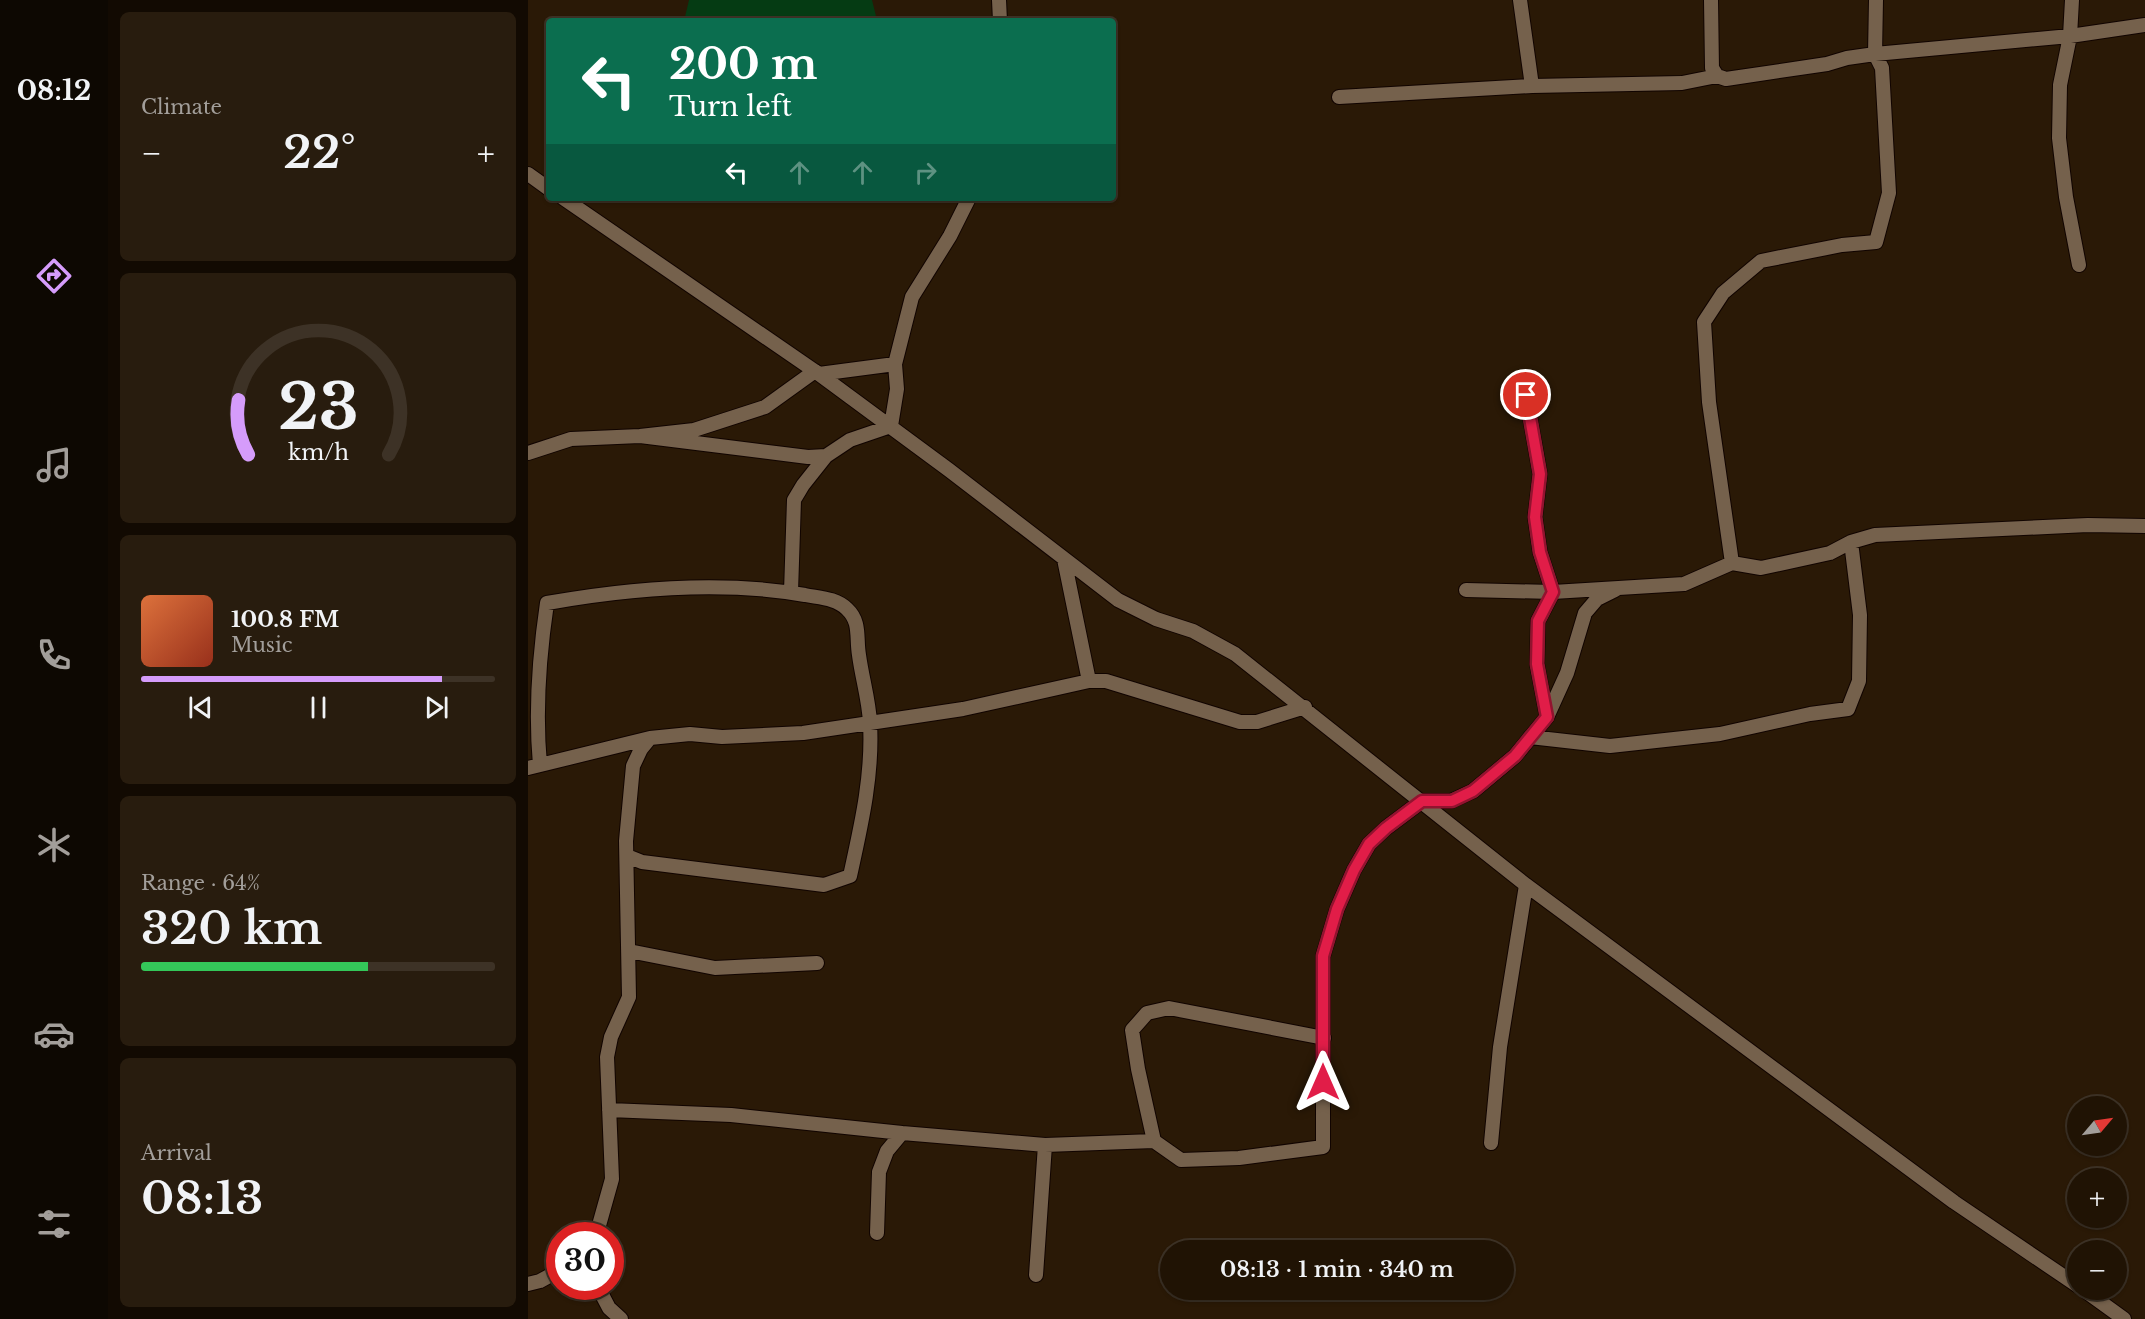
<!DOCTYPE html>
<meta charset="utf-8">
<style>
body{margin:0;font-family:"Libre Baskerville",serif;background:#281c0e;color:#f1f3f6;height:100vh;display:flex;flex-direction:column;font-size:22px;white-space:nowrap}
*{box-sizing:border-box;margin:0}
p{font-size:20px;color:#a29e9a}
.icon{flex:none;width:33px;height:33px;fill:none;stroke:currentColor;stroke-width:2;stroke-linecap:round;stroke-linejoin:round}
.map{position:relative;flex:1;overflow:hidden}
.drawer{display:flex;flex-direction:column;gap:12px;padding:12px;background:#120a02;width:420px}
.drawer>*{flex:none}
.banner{position:absolute;left:18px;top:18px;width:570px;height:183px;border-radius:6px;box-shadow:0 2px 4px #0004,0 0 0 2px #3d3226;background:#0b6e4f;color:#fff;overflow:hidden}
.needle{width:39px;rotate:61deg}
.controls{position:absolute;left:1539px;top:1096px;display:grid;gap:12px}
.controls a{display:grid;place-items:center;width:60px;height:60px;border-radius:50%;background:#201304;box-shadow:0 2px 4px #0004,0 0 0 2px #3d3226;font-size:30px}
.speed{position:absolute;left:18px;top:1222px;display:flex;gap:12px;font-size:30px;font-weight:700;text-align:center}
.speed>*{display:grid;place-content:center;width:78px;height:78px;border-radius:50%;background:#201304;box-shadow:0 2px 4px #0004,0 0 0 2px #3d3226;line-height:1}
.speed .limit{border:9px solid #d22;background:#fff;color:#111}
.pin{position:absolute;display:grid;place-items:center;width:51px;height:51px;color:#fff;margin:-26px;border:3px solid #fff;border-radius:50%;box-shadow:0 2px 6px #0007}
.me{position:absolute;width:66px;margin:-33px;rotate:0deg;stroke-linejoin:round;filter:drop-shadow(0 0 4px #0008)}
.turn{display:flex;align-items:center;gap:21px;height:126px;padding:0 24px;font-size:27px}
.turn .icon{width:78px;height:78px;stroke-width:2.5}
.turn b{display:block;font-size:42px;line-height:51px}
.lanes{display:flex;align-items:center;height:57px;padding:0 24px;background:#0003;justify-content:center;gap:30px;direction:ltr}
.lanes .off{opacity:.35}
.big{font-size:45px;font-weight:600;line-height:1.1}
.drawer .tile{flex:1;display:flex;flex-direction:column;justify-content:center;gap:9px;min-width:0;padding:0 21px;border-radius:9px;background:#281c0e}
.drawer .dial{align-items:center;gap:0}
.dial svg{height:156px;overflow:visible;fill:none;stroke:#3d3226;stroke-width:7;stroke-linecap:round;text-anchor:middle}
.dial text{fill:#f1f3f6;stroke:none}
.song{display:flex;align-items:center;gap:18px}
.cover{width:72px;height:72px;border-radius:9px;background:linear-gradient(135deg,hsl(20 70% 55%),hsl(10 70% 35%))}
.played{height:6px;border-radius:3px;background:linear-gradient(90deg,#d59cfb 85%,#3d3226 85%)}
.keys{display:flex;justify-content:space-around;direction:ltr}
.heat{display:flex;justify-content:space-between;align-items:center;font-size:33px;direction:ltr}
.charge{height:9px;border-radius:4px;background:linear-gradient(90deg,#34c759 64%,#3d3226 0)}
.trip{position:absolute;left:632px;top:1240px;width:354px;height:60px;border-radius:30px;background:#201304;box-shadow:0 2px 4px #0004,0 0 0 2px #3d3226;font-weight:600;line-height:60px;text-align:center}
main{display:flex;flex:1;min-height:0}
.dock{display:flex;flex-direction:column;width:108px;justify-content:space-around;align-items:center;background:#0d0802;color:#a29e9a}
.dock .icon{width:42px;height:42px}
.dock .on{color:#d59cfb}
.dock b{font-size:27px;color:#f1f3f6}
.map>svg:first-child{display:block}
.green{fill:#053b13}
.lines{fill:none;stroke-linecap:round;stroke-linejoin:round}
.street-casing{stroke:#110400;stroke-width:16}
.street{stroke:#75614c;stroke-width:14}
.route-casing{stroke:#92132f;stroke-width:15}
.route{stroke:#e11d48;stroke-width:10}
</style>
<main>
<nav class="dock">
<b>08:12</b>
<svg class="icon on" aria-label="directions" viewBox="0 0 24 24"><path d="M12 3l9 9-9 9-9-9zM9 14v-3h6M13 9l2 2-2 2"/></svg>
<svg class="icon" aria-label="music" viewBox="0 0 24 24"><path d="M9 18V5l10-2v13"/><circle cx="6" cy="18" r="3"/><circle cx="16" cy="16" r="3"/></svg>
<svg class="icon" aria-label="phone" viewBox="0 0 24 24"><path d="M5 4h4l2 5-3 2q2 4 5 5l2-3 5 2v4C11 20 4 13 5 4z"/></svg>
<svg class="icon" aria-label="climate" viewBox="0 0 24 24"><path d="M12 3v18M4 7l16 10M4 17L20 7"/></svg>
<svg class="icon" aria-label="car" viewBox="0 0 24 24"><path d="M5 17H2v-5l4-1 3-4h7l3 4 3 1v5h-3M9 17h6M6 11h13"/><circle cx="7" cy="17" r="2"/><circle cx="17" cy="17" r="2"/></svg>
<svg class="icon" aria-label="filters" viewBox="0 0 24 24"><path d="M4 7h16M4 17h16"/><circle cx="9" cy="7" r="2"/><circle cx="15" cy="17" r="2"/></svg>
</nav>
<section class="drawer">
<div class="tile"><p>Climate</p>
<div class="heat"><a>−</a><b class="big">22°</b><a>+</a></div>
</div>
<div class="tile dial"><svg viewBox="0 0 100 80">
<path d="M14 69A42 42 0 1 1 86 69"/>
<path d="M14 69A42 42 0 0 1 9 41" stroke="#d59cfb"/>
<text x="50" y="56" font-size="32" font-weight="700">23</text>
<text x="50" y="72" font-size="11">km/h</text>
</svg></div>
<div class="tile">
<div class="song"><i class="cover"></i><div><b>100.8 FM</b><p>Music</p></div></div>
<div class="played"></div>
<div class="keys"><svg class="icon" aria-label="previous" viewBox="0 0 24 24"><path d="M18 5L8 12l10 7zM5 5v14"/></svg><svg class="icon" aria-label="pause" viewBox="0 0 24 24"><path d="M8 5v14M16 5v14"/></svg><svg class="icon" aria-label="next" viewBox="0 0 24 24"><path d="M6 5l10 7-10 7zM19 5v14"/></svg></div>
</div>
<div class="tile"><p>Range · 64%</p><b class="big">320 km</b><div class="charge"></div></div>
<div class="tile"><p>Arrival</p><b class="big">08:13</b></div>
</section>
<div class="map">
<svg width="1617" height="1319" viewBox="0 0 1617 1319">
<rect width="100%" height="100%" fill="#2a1906"/>
<path class="green" d="M161,0H344L348,16L339,21H156Z"/>
<g class="lines">
<defs>
<path id="street" d="M471,0L472,21
M992,0L1004,86
M1183,0L1184,68L1189,76L1198,79L1299,64L1319,58L1347,54L1542,36L1617,25
M1544,0L1542,36L1532,85L1531,138L1538,197L1551,265
M811,97L1004,86L1154,83L1189,76
M0,174L21,189
M35,198L291,374L421,470L590,600L628,619L665,631L707,654L998,885L1426,1202L1550,1286
M291,374L367,364
M112,436L280,457L298,456L322,440L363,426L369,389L367,364L384,297L422,236L441,198
M0,453L43,439L112,436L166,430L237,407L287,371
M536,559L561,681
M1204,563L1181,402L1176,322L1195,293L1233,261L1314,245L1348,242L1361,193L1354,68L1347,54L1348,0
M938,590L1025,592L1012,552L1007,517L1012,474L998,395
M263,592L266,500L275,485L298,456
M1019,717L1009,664L1010,621L1025,592L1156,584L1204,563L1233,568L1302,553L1323,542L1347,535L1560,525L1617,526
M1002,737L1082,746L1192,734L1282,714L1320,709L1331,681L1332,615L1323,542
M12,765C7,711 11,657 19,603C103,588 192,580 277,595C292,598 308,598 319,609C333,622 328,638 331,655C334,678 341,700 342,723C345,775 333,826 322,876L296,885L114,862L99,856
M0,768L122,738
M101,951L187,968L289,963
M81,1110L203,1115L374,1133
M626,1141L653,1160L711,1158L795,1147V956L809,909L826,870L841,844L858,828L894,801H923L945,791L987,756L1019,717L1039,673L1057,613L1069,599L1087,590
M963,1143L972,1047L998,885
M349,1233L351,1172L359,1151L374,1133L517,1145L626,1141L610,1069L604,1030L619,1013L641,1008L796,1038
M68,1236L84,1179L79,1057L83,1037L101,997L98,841L105,766L113,749L122,738L162,734L194,737L275,733L435,709L561,681H578L712,722H729L777,707
M508,1275L517,1145
M0,1284L12,1281L32,1270
M70,1287L81,1308L93,1319
M1556,1290L1596,1319"/>
</defs>
<use href="#street" class="street-casing"/>
<use href="#street" class="street"/>
</g>
<g class="lines">
<defs>
<path id="route" d="M795,1082V956L809,909L826,870L841,844L858,828L894,801H924L945,791L987,756L1019,717L1009,664L1010,621L1025,592L1012,552L1007,517L1012,474L998,395"/>
</defs>
<use href="#route" class="route-casing"/>
<use href="#route" class="route"/>
</g>
</svg>
<div class="controls">
<a><svg class="needle" viewBox="-14 -14 28 28"><path d="M0-13l5 13h-10z" fill="#e53935"/><path d="M0 13l5-13h-10z" fill="#a29e9a"/></svg></a>
<a>+</a>
<a>−</a>
</div>
<div class="speed"><div class="limit">30</div></div>
<div class="pin" style="left:998px;top:395px;background:#d93025"><svg class="icon" aria-label="arrive" viewBox="0 0 24 24"><path d="M6 21V4h12l-3 4 3 4H6"/></svg></div>
<svg class="me" style="left:795px;top:1082px" viewBox="-20 -20 40 40"><path d="M0-17L14 15 0 8-14 15z" fill="#e11d48" stroke="#fff" stroke-width="4"/></svg>
<div class="trip">08:13 · 1 min · 340 m</div>
<div class="banner">
<div class="turn"><svg class="icon" aria-label="left" viewBox="0 0 24 24"><path d="M17 20v-9H6M10 6l-5 5 5 5"/></svg><div><b>200 m</b>Turn left</div></div>
<div class="lanes"><svg class="icon" aria-label="left" viewBox="0 0 24 24"><path d="M17 20v-9H6M10 6l-5 5 5 5"/></svg><svg class="icon off" aria-label="ahead" viewBox="0 0 24 24"><path d="M12 20V5M6 11l6-6 6 6"/></svg><svg class="icon off" aria-label="ahead" viewBox="0 0 24 24"><path d="M12 20V5M6 11l6-6 6 6"/></svg><svg class="icon off" aria-label="right" viewBox="0 0 24 24"><path d="M7 20v-9h11M14 6l5 5-5 5"/></svg></div>
</div>
</div>
</main>
